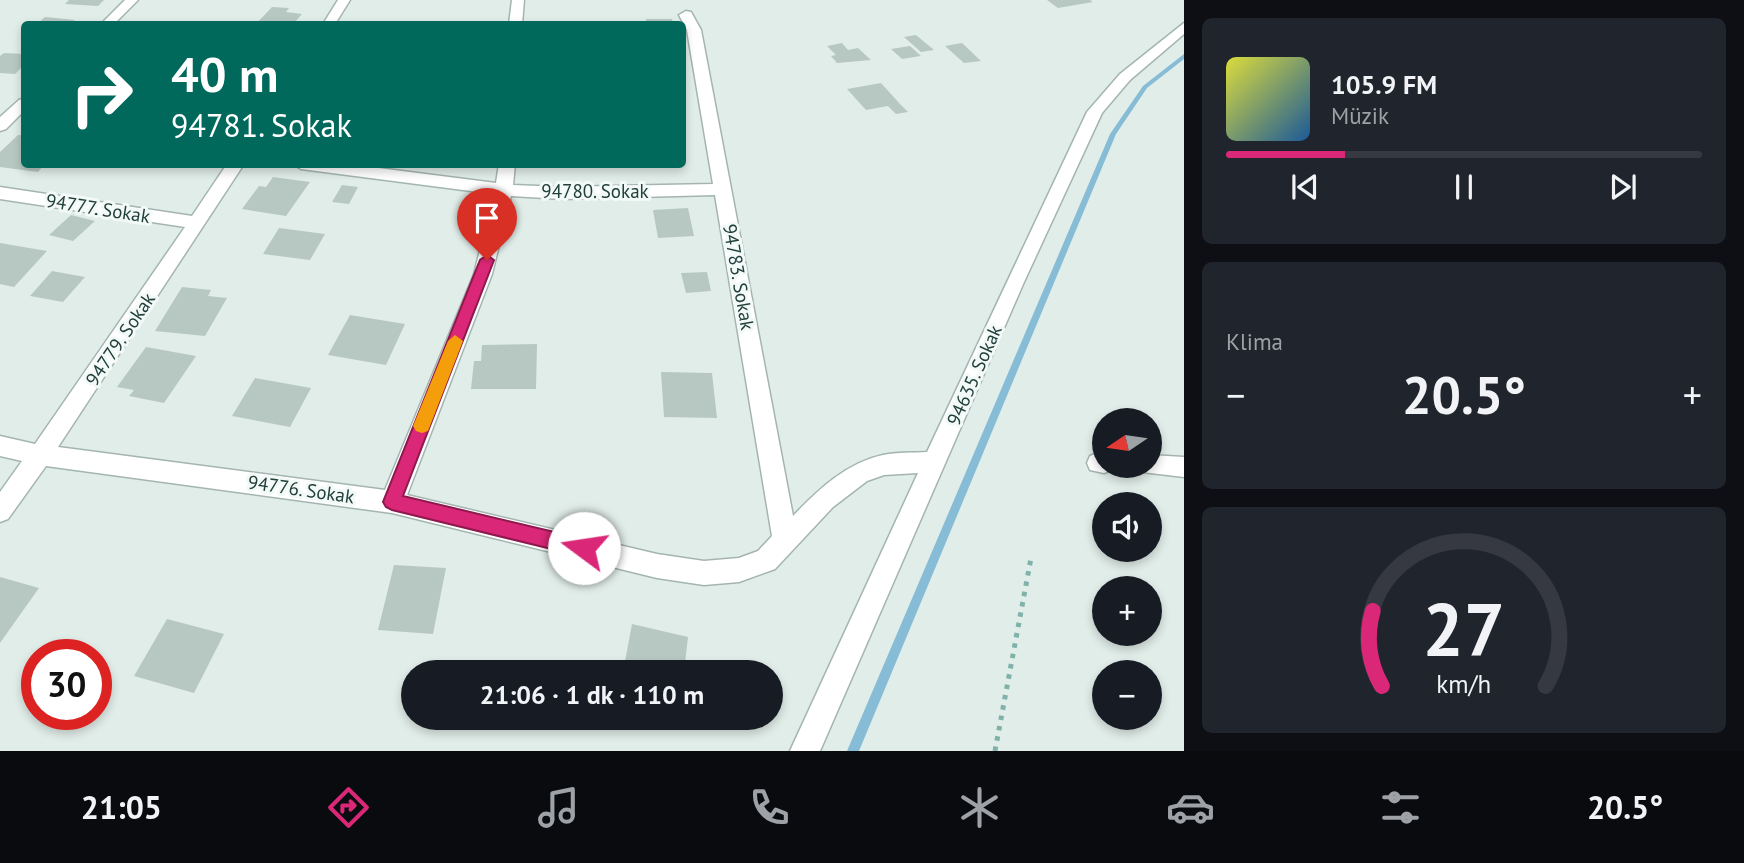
<!DOCTYPE html>
<html lang="tr">
<meta charset="utf-8">
<style>
body{margin:0;font-family:"PT Sans",sans-serif;background:#20242c;color:#f1f3f6;height:100vh;display:flex;flex-direction:column;font-size:26px;white-space:nowrap}
*{box-sizing:border-box;margin:0}
p{font-size:23px;color:#9ea1a6}
.icon{flex:none;width:38px;height:38px;fill:none;stroke:currentColor;stroke-width:2;stroke-linecap:round;stroke-linejoin:round}
.map{position:relative;flex:1;overflow:hidden}
.side{display:flex;flex-direction:column;gap:18px;padding:18px;background:#0d0f14;width:560px}
.side>*{flex:none}
.banner{position:absolute;left:21px;top:21px;width:665px;height:147px;border-radius:7px;box-shadow:0 4px 10px #0003;background:#00695c;color:#fff;overflow:hidden}
.needle{width:46px;rotate:257deg}
.tools{position:absolute;left:1092px;top:408px;display:grid;gap:14px}
.tools a{display:grid;place-items:center;width:70px;height:70px;border-radius:50%;background:#171b24;box-shadow:0 4px 10px #0003;font-size:35px}
.speed{position:absolute;left:21px;top:639px;display:flex;gap:14px;font-size:35px;font-weight:700;text-align:center}
.speed>*{display:grid;place-content:center;width:91px;height:91px;border-radius:50%;background:#171b24;box-shadow:0 4px 10px #0003;line-height:1}
.speed .limit{border:10px solid #d22;background:#fff;color:#111}
.pin{position:absolute;display:grid;place-items:center;width:60px;height:60px;color:#fff;margin:-72px -30px;border-radius:50% 50% 50% 0;rotate:-45deg;box-shadow:0 0 7px #0007}
.pin .icon{rotate:45deg}
.me{position:absolute;width:77px;margin:-38px;rotate:284deg;stroke-linejoin:round;filter:drop-shadow(0 0 5px #0008)}
.turn{display:flex;align-items:center;gap:24px;height:147px;padding:0 35px;font-size:32px}
.turn .icon{width:91px;height:91px;stroke-width:2.5}
.turn b{display:block;font-size:49px;line-height:60px}
.big{font-size:52px;font-weight:700;line-height:1.1}
.side .card{flex:1;display:flex;flex-direction:column;justify-content:center;gap:10px;min-width:0;padding:0 24px;border-radius:10px;background:#20242c}
.side .dial{align-items:center;gap:0}
.dial svg{height:182px;overflow:visible;fill:none;stroke:#363941;stroke-width:7;stroke-linecap:round;text-anchor:middle}
.dial text{fill:#f1f3f6;stroke:none}
.song{display:flex;align-items:center;gap:21px}
.cover{width:84px;height:84px;border-radius:10px;background:linear-gradient(135deg,hsl(60 70% 55%),hsl(210 70% 35%))}
.played{height:7px;border-radius:4px;background:linear-gradient(90deg,#db2777 25%,#363941 25%)}
.keys{display:flex;justify-content:space-around;direction:ltr}
.heat{display:flex;justify-content:space-between;align-items:center;font-size:38px;direction:ltr}
.trip{position:absolute;left:401px;top:660px;width:382px;height:70px;border-radius:35px;background:#171b24;box-shadow:0 4px 10px #0003;font-weight:700;line-height:70px;text-align:center}
.menu{display:flex;height:112px;justify-content:space-around;align-items:center;background:#090b0e;color:#9ea1a6}
.menu .icon{width:49px;height:49px}
.menu .selected{color:#db2777}
.menu b{font-size:32px;color:#f1f3f6}
main{display:flex;flex:1;min-height:0}
.map>svg:first-child{display:block}
.lines{fill:none;stroke-linecap:round;stroke-linejoin:round}
.stream{fill:#86bcd5;fill-rule:evenodd}
.building{fill:#b7c8c3}
.minor-casing{stroke:#a4b5b1;stroke-width:3}
.path{stroke:#80b2aa;stroke-width:5;stroke-dasharray:4.5 6;stroke-linecap:butt}
.minor{fill:#fff;fill-rule:evenodd}
.route{fill:#db2777;stroke:#8e194d;stroke-width:2}
.slow{fill:#f59e0b}
.labels{text-anchor:middle;dominant-baseline:central;stroke-width:6;stroke-linejoin:round;paint-order:stroke}
.street-label{font-size:19px;fill:#213f3b;stroke:#f2f9f7}
</style>
<main>
<div class="map">
<svg width="1184" height="751" viewBox="0 0 1184 751">
<rect width="100%" height="100%" fill="#e1ede9"/>
<g class="lines">
<path class="stream" d="M1184,54V59L1147,88L1116,134L859,751H847L1110,134L1143,86Z"/>
</g>
<path class="building" d="M69,0H104L98,6L65,4Z
M1047,0H1090L1093,2L1058,8Z
M272,7L289,8L286,12L302,14L293,24H256Z
M45,17L75,20L70,24H37Z
M646,19H672L673,24H646Z
M916,35L934,50L921,52L904,37Z
M842,43L848,50L858,48L871,60L837,63L831,56L836,55L827,46Z
M962,43L981,61L964,63L945,46Z
M910,46L921,56L902,59L891,49Z
M4,53L24,54V65L15,74L0,73V56Z
M881,83L900,104L908,112L896,114L888,106L866,110L847,89Z
M18,135H24V164H45L38,172L0,167V152Z
M273,177L310,182L286,216L242,209L259,186L266,187Z
M342,185L358,187L349,204L332,202Z
M688,208L694,236L658,238L653,210Z
M71,215L95,221L73,241L49,235Z
M279,228L325,234L310,260L263,254Z
M0,243L47,251L14,287L0,284Z
M52,271L85,277L63,302L30,296Z
M707,272L711,291L686,293L681,273Z
M182,287L211,290L208,296L227,298L205,336L155,331Z
M350,315L405,324L386,365L328,355Z
M537,344L536,389H471L474,361H481L482,345Z
M146,347L196,356L164,403L129,396L134,390L117,387Z
M661,372L712,373L717,418L664,417Z
M255,378L311,388L290,427L232,416Z
M394,565L446,568L433,634L378,630Z
M0,577L39,588L0,643Z
M167,619L224,634L194,693L134,676Z
M632,624L688,637L684,672H623Z"/>
<g class="lines">
<defs>
<path id="minor" d="M125,0H138L114,24H101Z
M338,0H350L335,24H323Z
M512,0H524L522,24H509Z
M686,11L691,12L701,30L793,516C818,490 846,463 883,455C897,452 913,453 927,452L1087,112L1120,74L1184,23V34L1130,80L1102,113L1024,282L820,751H790L918,473L884,475L867,481L833,507L775,569L739,582L704,585L657,578L392,513L46,466L8,519L0,522V492L22,461L0,456V436L35,444L185,227L0,199V187L192,216L227,164H244L58,447L385,490L474,274L494,194L301,169L293,164H347L496,183L499,164H515L513,185L562,187L713,184L687,30L679,15ZM715,195L772,536L758,551L739,558L704,561L657,554L407,495L492,274L511,196L562,199Z
M24,98V111L6,129L0,131V117L19,100Z
M1098,453H1104V466H1114L1112,470L1104,473L1090,470L1087,463L1090,456Z
M1150,455L1184,457V477L1142,472L1139,466H1150Z"/>
</defs>
<use href="#minor" class="minor-casing"/>
<path class="path" d="M995,751L1031,558"/>
<use href="#minor" class="minor"/>
</g>
<path class="route" d="M487,255L494,260L403,496L584,539L590,541L593,548L590,554L584,557L392,510L386,507L383,502L480,260Z"/>
<path class="slow" d="M455,335L463,341L430,426L428,431L422,433L416,431L413,426L448,341Z"/>
<g class="labels">
<g class="street-label">
<text x="595" y="191">94780. Sokak</text>
<text transform="translate(98 208) rotate(9)">94777. Sokak</text>
<text transform="translate(739 277) rotate(80)">94783. Sokak</text>
<text transform="translate(120 339) rotate(-56)">94779. Sokak</text>
<text transform="translate(974 375) rotate(-66)">94635. Sokak</text>
<text transform="translate(301 489) rotate(8)">94776. Sokak</text>
</g>
</g>
</svg>
<div class="tools">
<a><svg class="needle" viewBox="-14 -14 28 28"><path d="M0-13l5 13h-10z" fill="#e53935"/><path d="M0 13l5-13h-10z" fill="#9ea1a6"/></svg></a>
<a><svg class="icon" aria-label="sound" viewBox="0 0 24 24"><path d="M4 9h4l5-4v14l-5-4H4zM17 9q2 3 0 6"/></svg></a>
<a>+</a>
<a>−</a>
</div>
<div class="speed"><div class="limit">30</div></div>
<div class="pin" style="left:487px;top:260px;background:#d93025"><svg class="icon" aria-label="arrive" viewBox="0 0 24 24"><path d="M6 21V4h12l-3 4 3 4H6"/></svg></div>
<svg class="me" style="left:584px;top:548px" viewBox="-20 -20 40 40"><circle r="19" fill="#fff"/><path d="M0-13L10 11 0 6-10 11z" fill="#db2777"/></svg>
<div class="trip">21:06 · 1 dk · 110 m</div>
<div class="banner">
<div class="turn"><svg class="icon" aria-label="right" viewBox="0 0 24 24"><path d="M7 20v-9h11M14 6l5 5-5 5"/></svg><div><b>40 m</b>94781. Sokak</div></div>
</div>
</div>
<section class="side">
<div class="card">
<div class="song"><i class="cover"></i><div><b>105.9 FM</b><p>Müzik</p></div></div>
<div class="played"></div>
<div class="keys"><svg class="icon" aria-label="previous" viewBox="0 0 24 24"><path d="M18 5L8 12l10 7zM5 5v14"/></svg><svg class="icon" aria-label="pause" viewBox="0 0 24 24"><path d="M8 5v14M16 5v14"/></svg><svg class="icon" aria-label="next" viewBox="0 0 24 24"><path d="M6 5l10 7-10 7zM19 5v14"/></svg></div>
</div>
<div class="card"><p>Klima</p>
<div class="heat"><a>−</a><b class="big">20.5°</b><a>+</a></div>
</div>
<div class="card dial"><svg viewBox="0 0 100 80">
<path d="M14 69A42 42 0 1 1 86 69"/>
<path d="M14 69A42 42 0 0 1 10 36" stroke="#db2777"/>
<text x="50" y="56" font-size="32" font-weight="700">27</text>
<text x="50" y="72" font-size="11">km/h</text>
</svg></div>
</section>
</main>
<nav class="menu">
<b>21:05</b>
<svg class="icon selected" aria-label="directions" viewBox="0 0 24 24"><path d="M12 3l9 9-9 9-9-9zM9 14v-3h6M13 9l2 2-2 2"/></svg>
<svg class="icon" aria-label="music" viewBox="0 0 24 24"><path d="M9 18V5l10-2v13"/><circle cx="6" cy="18" r="3"/><circle cx="16" cy="16" r="3"/></svg>
<svg class="icon" aria-label="phone" viewBox="0 0 24 24"><path d="M5 4h4l2 5-3 2q2 4 5 5l2-3 5 2v4C11 20 4 13 5 4z"/></svg>
<svg class="icon" aria-label="climate" viewBox="0 0 24 24"><path d="M12 3v18M4 7l16 10M4 17L20 7"/></svg>
<svg class="icon" aria-label="car" viewBox="0 0 24 24"><path d="M5 17H2v-5l4-1 3-4h7l3 4 3 1v5h-3M9 17h6M6 11h13"/><circle cx="7" cy="17" r="2"/><circle cx="17" cy="17" r="2"/></svg>
<svg class="icon" aria-label="filters" viewBox="0 0 24 24"><path d="M4 7h16M4 17h16"/><circle cx="9" cy="7" r="2"/><circle cx="15" cy="17" r="2"/></svg>
<b>20.5°</b>
</nav>
